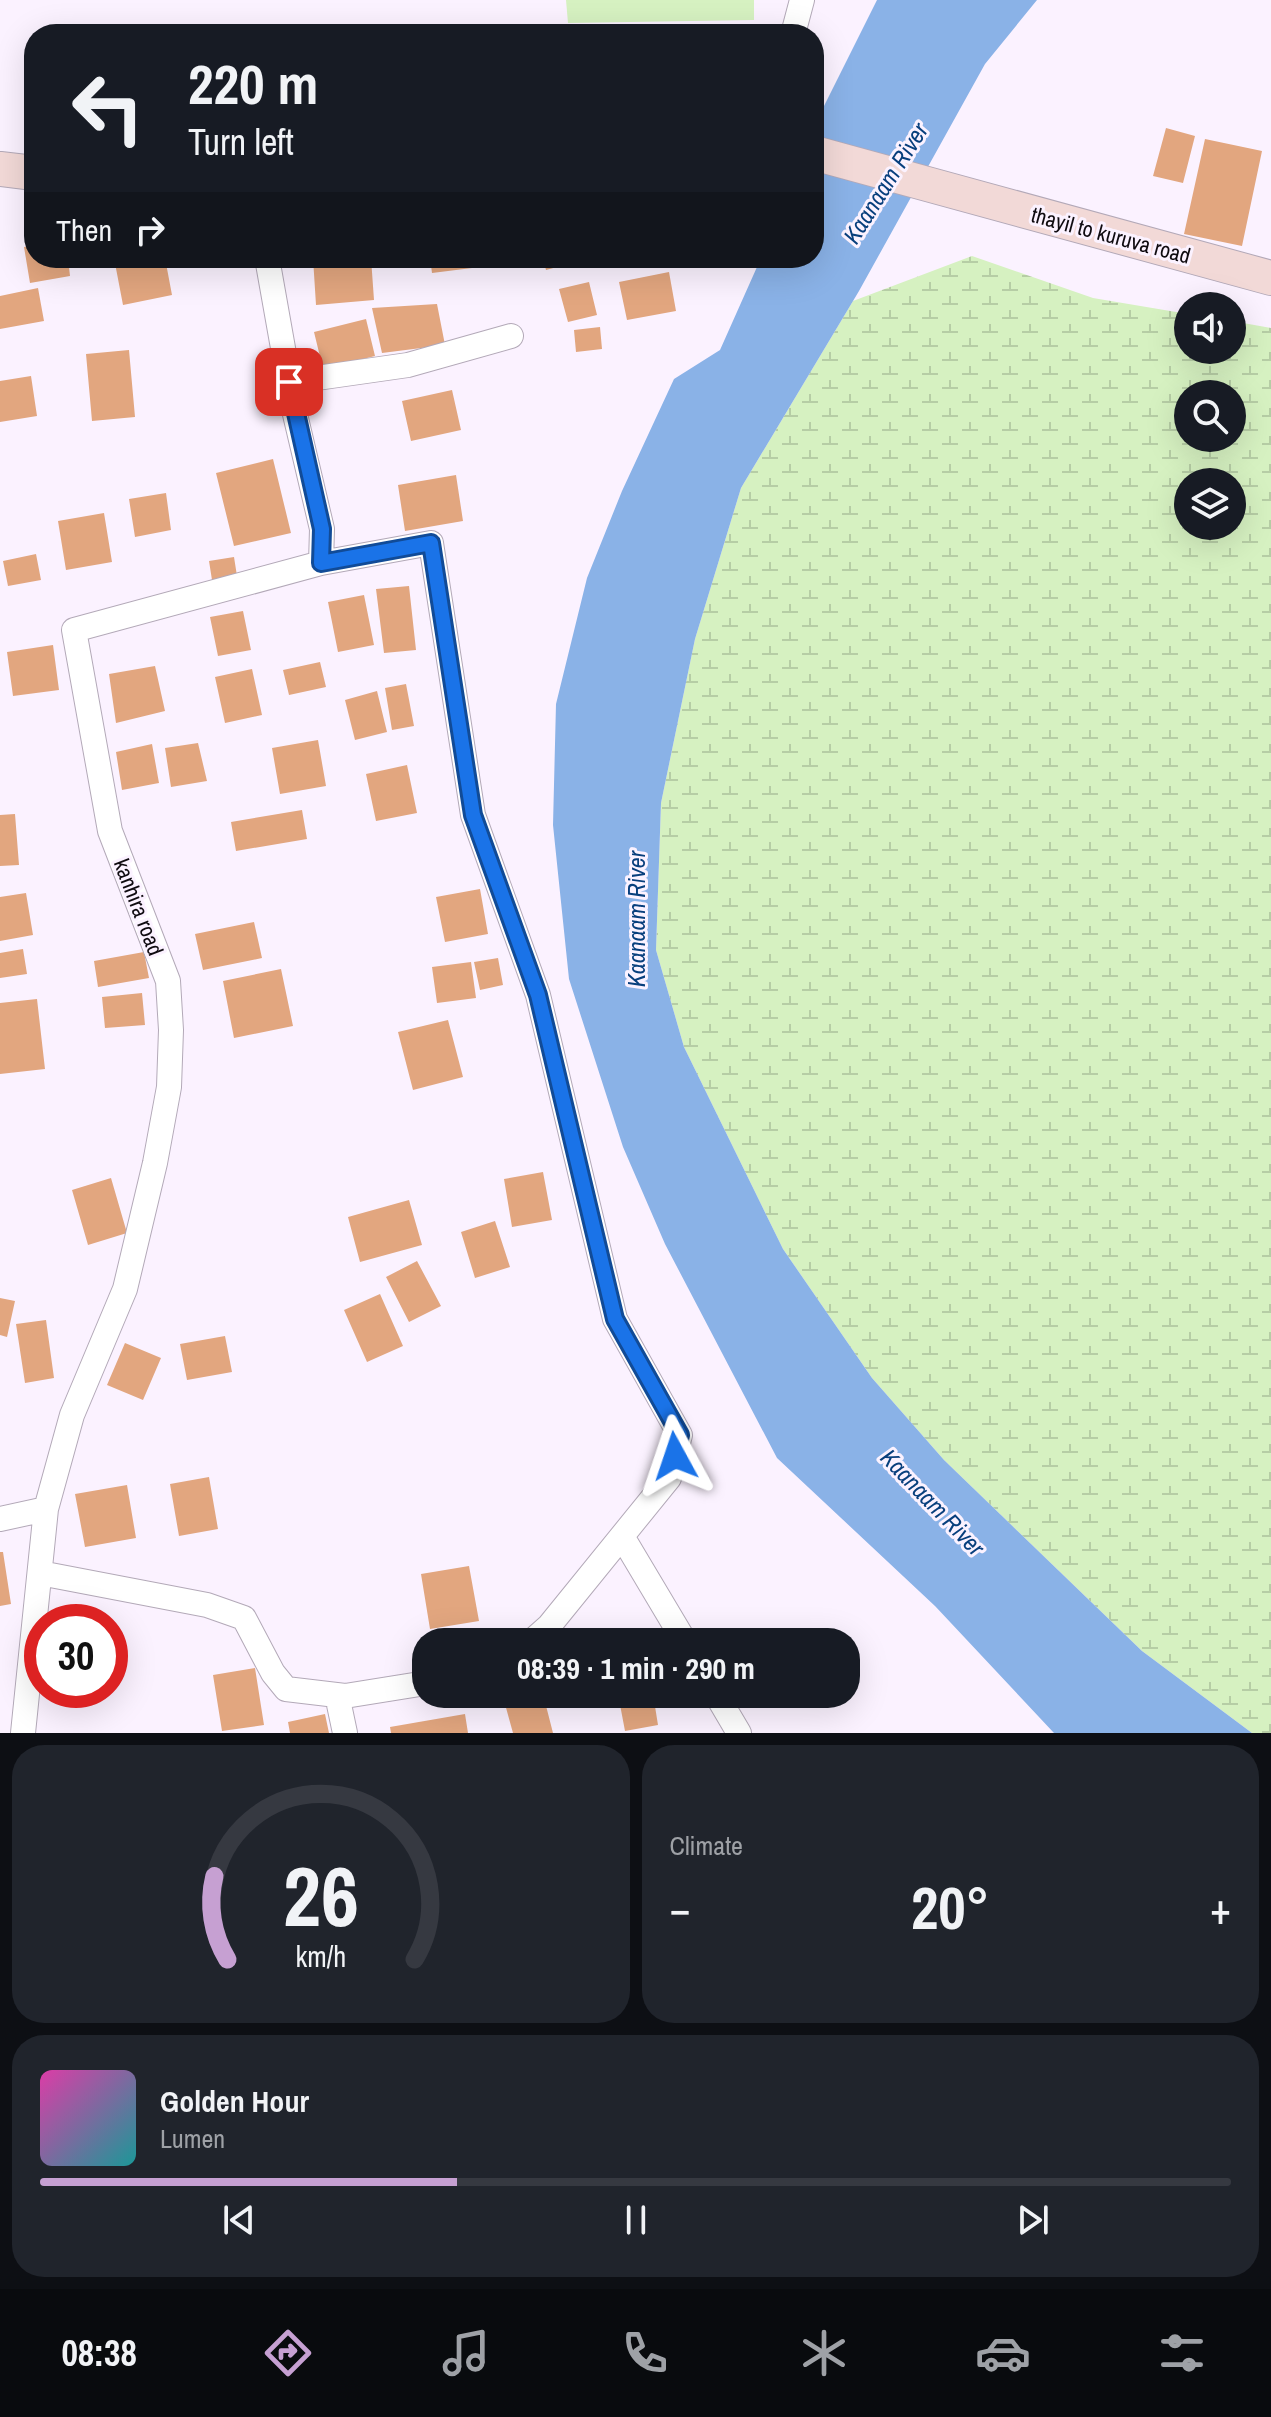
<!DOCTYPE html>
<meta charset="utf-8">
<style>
body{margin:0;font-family:"Archivo Narrow",sans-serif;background:#20242c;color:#f1f3f6;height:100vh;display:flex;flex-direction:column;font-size:30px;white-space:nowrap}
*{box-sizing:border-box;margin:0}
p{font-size:26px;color:#9ea1a6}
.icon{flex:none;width:44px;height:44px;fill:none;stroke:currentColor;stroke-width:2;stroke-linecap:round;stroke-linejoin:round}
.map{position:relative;height:1733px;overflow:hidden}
.details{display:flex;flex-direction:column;gap:12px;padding:12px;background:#0d0f14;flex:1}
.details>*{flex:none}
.hud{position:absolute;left:24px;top:24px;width:800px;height:244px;border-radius:32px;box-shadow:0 8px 32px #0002;background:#171b24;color:#f1f3f6;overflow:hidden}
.tools{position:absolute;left:1174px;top:292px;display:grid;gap:16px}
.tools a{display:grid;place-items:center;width:72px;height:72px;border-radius:50%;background:#171b24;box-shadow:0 8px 32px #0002;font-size:40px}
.speed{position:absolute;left:24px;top:1604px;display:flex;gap:16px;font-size:40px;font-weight:700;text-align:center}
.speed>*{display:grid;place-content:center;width:104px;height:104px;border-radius:50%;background:#171b24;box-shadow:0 8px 32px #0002;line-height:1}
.speed .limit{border:12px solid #d22;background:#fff;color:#111}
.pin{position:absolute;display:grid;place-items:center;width:68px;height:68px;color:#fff;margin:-34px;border-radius:16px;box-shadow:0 4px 12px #0006}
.me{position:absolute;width:88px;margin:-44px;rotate:355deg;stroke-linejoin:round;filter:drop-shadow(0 0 6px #0008)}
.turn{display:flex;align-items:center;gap:28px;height:168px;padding:0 32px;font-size:36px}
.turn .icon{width:104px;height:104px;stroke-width:2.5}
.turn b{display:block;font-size:56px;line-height:68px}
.then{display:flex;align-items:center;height:76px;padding:0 32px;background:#0003;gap:16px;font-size:30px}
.big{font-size:60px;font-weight:700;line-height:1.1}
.details .card{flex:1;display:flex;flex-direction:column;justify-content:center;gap:12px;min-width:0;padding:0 28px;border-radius:32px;background:#20242c}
.details .dial{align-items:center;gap:0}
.dial svg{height:208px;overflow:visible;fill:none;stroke:#363941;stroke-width:7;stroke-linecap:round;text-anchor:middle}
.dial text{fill:#f1f3f6;stroke:none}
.song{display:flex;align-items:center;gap:24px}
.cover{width:96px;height:96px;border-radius:12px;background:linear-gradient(135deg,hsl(320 70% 55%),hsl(180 70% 35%))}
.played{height:8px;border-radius:4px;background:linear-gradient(90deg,#c6a0d2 35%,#363941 35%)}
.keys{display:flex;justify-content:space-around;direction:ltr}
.heat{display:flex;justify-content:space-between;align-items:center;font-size:44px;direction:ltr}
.details .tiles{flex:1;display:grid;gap:12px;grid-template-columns:1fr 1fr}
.card:last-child{grid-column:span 2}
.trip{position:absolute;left:412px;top:1628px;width:448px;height:80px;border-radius:32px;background:#171b24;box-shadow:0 8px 32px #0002;font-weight:700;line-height:80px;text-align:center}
.tab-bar{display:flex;height:128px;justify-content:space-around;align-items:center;background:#090b0e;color:#9ea1a6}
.tab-bar .icon{width:56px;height:56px}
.tab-bar .on{color:#c6a0d2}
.tab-bar b{font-size:36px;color:#f1f3f6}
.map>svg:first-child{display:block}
.wetland{fill:url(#wetland-marsh);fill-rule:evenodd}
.pitch{fill:#d6f1c1}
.water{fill:#8ab2e7}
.building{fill:#e2a67f}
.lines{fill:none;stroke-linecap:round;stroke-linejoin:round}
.street-casing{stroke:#b3a9b8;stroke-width:26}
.secondary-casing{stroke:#b3a9b8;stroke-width:36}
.street{stroke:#fff;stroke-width:24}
.secondary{stroke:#f2d9d7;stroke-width:34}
.route-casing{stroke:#114b97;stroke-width:20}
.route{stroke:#1a73e8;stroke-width:14}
.labels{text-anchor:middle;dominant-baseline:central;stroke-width:6;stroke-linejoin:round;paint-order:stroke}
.street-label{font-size:22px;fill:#0f0b10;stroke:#fbf2ff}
.water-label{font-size:24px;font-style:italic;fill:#083f7d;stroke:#fbf2ff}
</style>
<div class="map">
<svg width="1271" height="1733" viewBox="0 0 1271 1733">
<defs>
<pattern id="wetland-marsh" width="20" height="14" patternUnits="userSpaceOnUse" patternTransform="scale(2)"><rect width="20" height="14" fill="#d6f1c1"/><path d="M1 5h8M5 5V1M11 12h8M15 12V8" fill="none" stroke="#b6cda5"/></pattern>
</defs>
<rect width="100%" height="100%" fill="#fbf2ff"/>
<path class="wetland" d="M972,256L1093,298L1188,314V350H1232V321L1271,328V1733H1252L1142,1651L944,1460L872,1378L783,1249L684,1047L656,950L661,803L695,639L741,488L853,301ZM1188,394H1232V438H1188ZM1188,482H1232V526H1188Z"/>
<path class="pitch" d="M566,0H754V20L568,23Z"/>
<path class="water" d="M877,0H1037L985,64L859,291L741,488L695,639L661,803L656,950L684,1047L783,1249L872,1378L944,1460L1142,1651L1252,1733H1054L935,1606L777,1458L665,1244L623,1147L569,979L553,825L556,704L587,578L622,491L674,379L720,350L761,258H814V126Z"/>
<path class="building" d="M1166,128L1195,136L1183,183L1153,176Z
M1205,139L1262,151L1242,246L1184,234Z
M34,245V258H68L70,276L30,283L24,247Z
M114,258H165L172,295L123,305Z
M313,258H371L374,300L316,305Z
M430,258H479L480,267L432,273Z
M543,258H579V261L546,270Z
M669,272L676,311L627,320L619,282Z
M589,282L597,315L568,322L559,289Z
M38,288L44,321L0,329V296Z
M437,304L445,345L382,353L372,308Z
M366,319L375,356L323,369L314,332Z
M600,327L602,349L576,352L574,330Z
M129,350L135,417L92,421L86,354Z
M31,376L37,416L0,422V381Z
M452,390L461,430L411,441L402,401Z
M273,459L291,533L234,546L216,473Z
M456,475L463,521L405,531L398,485Z
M166,493L171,530L135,537L129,499Z
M104,513L112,562L66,570L58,521Z
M36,554L41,580L8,586L3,561Z
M234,557L237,576L212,580L209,561Z
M409,586L416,650L384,653L376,589Z
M364,595L374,645L338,652L328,602Z
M243,611L251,650L218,656L210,617Z
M53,645L59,690L13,696L7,652Z
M320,662L326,687L289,695L283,670Z
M155,666L165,711L116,723L109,674Z
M252,669L262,715L225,723L215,677Z
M406,684L414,726L392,730L385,688Z
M377,691L387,732L355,740L345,700Z
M318,740L326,786L280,794L272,748Z
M198,743L207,781L171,787L165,748Z
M152,744L159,783L122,790L116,752Z
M407,765L417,813L376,821L366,774Z
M302,810L307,839L236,851L231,822Z
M15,814L19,865L0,866V815Z
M480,889L488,934L445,942L436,897Z
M26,893L33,935L0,941V897Z
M254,922L262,958L203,970L195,934Z
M23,949L27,974L0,978V953Z
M144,952L149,978L98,987L94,961Z
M498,958L503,985L480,990L474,962Z
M471,962L476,998L437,1003L432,967Z
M281,969L293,1026L234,1038L223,981Z
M142,993L145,1025L105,1028L102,997Z
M37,999L45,1069L0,1074V1003Z
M448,1020L463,1077L413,1090L398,1032Z
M543,1172L552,1220L512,1227L504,1179Z
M111,1178L127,1233L88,1245L72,1190Z
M409,1200L422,1245L360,1262L348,1217Z
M495,1221L510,1267L475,1278L461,1232Z
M417,1261L441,1306L409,1322L386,1277Z
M380,1294L403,1346L367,1362L344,1310Z
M0,1298L15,1301L7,1337L0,1335Z
M46,1320L54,1378L25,1383L16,1324Z
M225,1336L232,1372L187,1380L180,1344Z
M125,1343L161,1358L143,1400L107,1385Z
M209,1477L218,1529L179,1536L170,1484Z
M127,1485L136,1538L85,1547L75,1494Z
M0,1552H3L11,1604L0,1606Z
M469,1566L479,1621L430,1629L421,1574Z
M255,1668L264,1725L222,1731L213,1675Z
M543,1694L553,1733H513L505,1704Z
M618,1694H653L658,1725L625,1731Z
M325,1714L329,1733H290L288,1722Z
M465,1714L468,1733H391L390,1727Z"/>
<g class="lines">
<defs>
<path id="street" d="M793,34L802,0
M289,382L408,365L511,336
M321,563L431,543L473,815L538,995L615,1319L680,1435L669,1478L549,1626L531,1642
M0,1519L46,1509
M623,1538L685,1642
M40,1573L207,1605L244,1618L273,1673L286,1689L345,1696L426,1683
M716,1694L739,1733
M337,1695L345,1733
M23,1733L46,1509L72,1415L125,1289L155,1163L169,1087L171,1030L168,981L110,831L74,630L321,563L322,529L294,410L267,258"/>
<path id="secondary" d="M814,153L1271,278
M0,169L34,173"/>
</defs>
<use href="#street" class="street-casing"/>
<use href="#secondary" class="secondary-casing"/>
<use href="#street" class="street"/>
<use href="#secondary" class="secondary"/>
</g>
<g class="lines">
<defs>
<path id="route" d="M289,382L322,529L321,563L431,543L473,815L538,995L615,1319L680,1435L675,1456"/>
</defs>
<use href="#route" class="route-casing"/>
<use href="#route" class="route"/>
</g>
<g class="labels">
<g class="street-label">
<text transform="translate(1111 235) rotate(15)">thayil to kuruva road</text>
<text transform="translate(139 907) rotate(69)">kanhira road</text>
</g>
<g class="water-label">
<text transform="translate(885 183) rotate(-58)">Kaanaam River</text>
<text transform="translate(636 919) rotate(-90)">Kaanaam River</text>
<text transform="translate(933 1502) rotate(46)">Kaanaam River</text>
</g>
</g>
</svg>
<div class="tools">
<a><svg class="icon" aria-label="sound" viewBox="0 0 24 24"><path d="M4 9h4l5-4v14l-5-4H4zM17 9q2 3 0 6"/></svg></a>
<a><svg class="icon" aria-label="search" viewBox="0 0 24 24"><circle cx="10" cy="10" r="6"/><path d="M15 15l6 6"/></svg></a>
<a><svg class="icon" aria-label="layers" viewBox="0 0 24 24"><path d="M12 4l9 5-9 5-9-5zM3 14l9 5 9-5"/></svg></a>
</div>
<div class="speed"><div class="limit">30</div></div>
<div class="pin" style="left:289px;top:382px;background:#d93025"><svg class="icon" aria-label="arrive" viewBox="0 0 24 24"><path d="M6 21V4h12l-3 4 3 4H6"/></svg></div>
<svg class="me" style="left:675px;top:1456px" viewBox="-20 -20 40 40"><path d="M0-17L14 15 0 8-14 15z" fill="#1a73e8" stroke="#fff" stroke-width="4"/></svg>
<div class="trip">08:39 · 1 min · 290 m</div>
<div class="hud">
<div class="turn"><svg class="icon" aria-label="left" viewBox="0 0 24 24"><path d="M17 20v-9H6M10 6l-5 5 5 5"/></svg><div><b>220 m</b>Turn left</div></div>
<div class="then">Then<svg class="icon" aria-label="right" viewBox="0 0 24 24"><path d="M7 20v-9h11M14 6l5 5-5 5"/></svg></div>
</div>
</div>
<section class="details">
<div class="tiles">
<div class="card dial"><svg viewBox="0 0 100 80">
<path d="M14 69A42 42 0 1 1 86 69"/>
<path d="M14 69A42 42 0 0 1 9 37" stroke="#c6a0d2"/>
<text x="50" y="56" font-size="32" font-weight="700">26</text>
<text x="50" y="72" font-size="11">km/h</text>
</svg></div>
<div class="card"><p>Climate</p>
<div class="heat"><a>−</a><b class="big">20°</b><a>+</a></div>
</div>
<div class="card">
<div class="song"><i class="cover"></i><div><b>Golden Hour</b><p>Lumen</p></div></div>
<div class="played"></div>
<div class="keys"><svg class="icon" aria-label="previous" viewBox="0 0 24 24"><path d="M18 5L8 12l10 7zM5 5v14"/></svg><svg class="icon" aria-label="pause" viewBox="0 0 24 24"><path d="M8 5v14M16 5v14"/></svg><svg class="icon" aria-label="next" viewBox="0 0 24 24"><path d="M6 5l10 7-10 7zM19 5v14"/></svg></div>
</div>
</div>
</section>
<nav class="tab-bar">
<b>08:38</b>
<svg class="icon on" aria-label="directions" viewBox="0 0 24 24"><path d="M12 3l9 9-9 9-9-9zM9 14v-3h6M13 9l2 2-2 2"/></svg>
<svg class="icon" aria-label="music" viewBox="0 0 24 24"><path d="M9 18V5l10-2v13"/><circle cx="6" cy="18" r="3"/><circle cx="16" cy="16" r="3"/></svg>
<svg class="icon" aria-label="phone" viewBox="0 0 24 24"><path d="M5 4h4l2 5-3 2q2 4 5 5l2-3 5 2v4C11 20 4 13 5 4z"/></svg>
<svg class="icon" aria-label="climate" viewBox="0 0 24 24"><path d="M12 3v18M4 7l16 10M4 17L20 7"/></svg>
<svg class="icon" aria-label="car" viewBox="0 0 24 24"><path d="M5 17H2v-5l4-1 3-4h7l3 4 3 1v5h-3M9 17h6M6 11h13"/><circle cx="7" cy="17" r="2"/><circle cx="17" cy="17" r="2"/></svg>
<svg class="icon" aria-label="filters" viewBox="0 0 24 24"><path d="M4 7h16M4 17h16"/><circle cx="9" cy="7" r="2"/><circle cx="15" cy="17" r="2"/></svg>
</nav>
